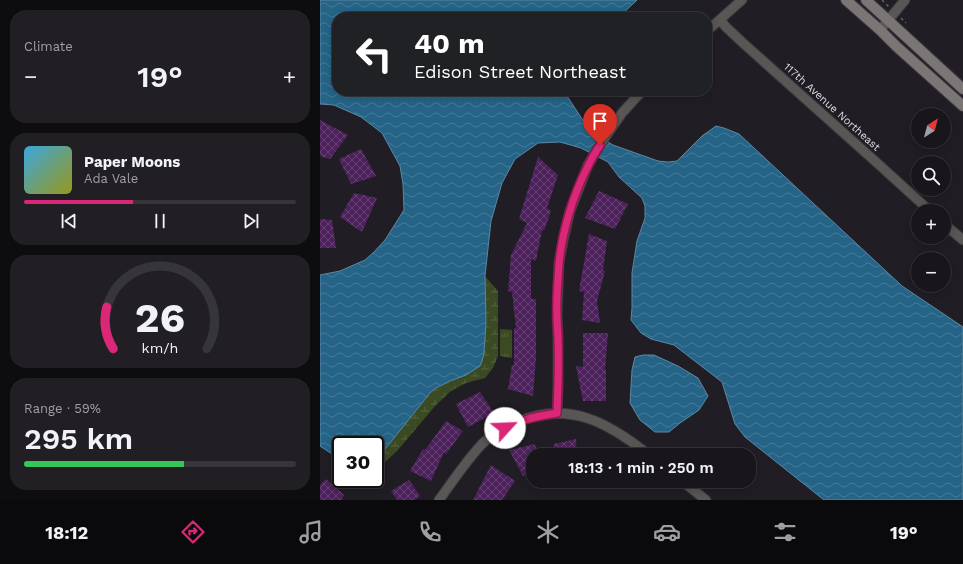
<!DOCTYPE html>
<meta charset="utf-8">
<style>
body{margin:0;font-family:"Work Sans",sans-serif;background:#211f24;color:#f1f3f6;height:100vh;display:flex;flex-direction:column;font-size:15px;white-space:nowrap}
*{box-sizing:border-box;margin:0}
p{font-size:13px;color:#9f9fa3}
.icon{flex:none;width:22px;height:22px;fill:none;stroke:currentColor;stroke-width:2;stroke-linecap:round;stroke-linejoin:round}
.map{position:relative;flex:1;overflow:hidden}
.side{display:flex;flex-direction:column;gap:10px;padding:10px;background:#0d0c0f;width:320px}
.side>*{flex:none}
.hud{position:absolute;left:12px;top:12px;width:380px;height:84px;border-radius:16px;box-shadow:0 2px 10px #0003,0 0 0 1px #36353a;background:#202124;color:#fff;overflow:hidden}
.needle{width:26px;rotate:36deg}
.tools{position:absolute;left:591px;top:108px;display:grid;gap:8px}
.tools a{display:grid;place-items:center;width:40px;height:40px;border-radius:50%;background:#18161b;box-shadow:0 2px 10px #0003,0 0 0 1px #36353a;font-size:20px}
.speed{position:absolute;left:12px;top:436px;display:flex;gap:8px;font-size:20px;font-weight:700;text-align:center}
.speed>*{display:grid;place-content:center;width:52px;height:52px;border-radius:50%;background:#18161b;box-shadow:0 2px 10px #0003,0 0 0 1px #36353a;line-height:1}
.speed .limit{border:2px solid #111;border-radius:6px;background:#fff;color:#111}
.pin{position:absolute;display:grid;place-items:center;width:34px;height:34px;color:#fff;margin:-41px -17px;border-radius:50% 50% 50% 0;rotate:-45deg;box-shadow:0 0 4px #0007}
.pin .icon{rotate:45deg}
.me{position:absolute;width:44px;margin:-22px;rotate:65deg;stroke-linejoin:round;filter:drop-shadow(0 0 3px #0008)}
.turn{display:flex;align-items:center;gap:14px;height:84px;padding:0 16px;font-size:18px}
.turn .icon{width:52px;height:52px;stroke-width:2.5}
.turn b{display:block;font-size:28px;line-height:34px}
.big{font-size:30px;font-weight:600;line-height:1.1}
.side .widget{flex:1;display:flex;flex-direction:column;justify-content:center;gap:6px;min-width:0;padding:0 14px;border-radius:16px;background:#211f24}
.side .dial{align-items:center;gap:0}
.dial svg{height:104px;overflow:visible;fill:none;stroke:#36353a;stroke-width:7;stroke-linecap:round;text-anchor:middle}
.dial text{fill:#f1f3f6;stroke:none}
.song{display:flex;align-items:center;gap:12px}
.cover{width:48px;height:48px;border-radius:6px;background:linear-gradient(135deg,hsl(200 70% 55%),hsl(60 70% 35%))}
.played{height:4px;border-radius:2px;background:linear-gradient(90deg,#db2777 40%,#36353a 40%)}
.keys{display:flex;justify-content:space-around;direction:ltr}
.heat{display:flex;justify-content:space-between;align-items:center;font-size:22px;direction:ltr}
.charge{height:6px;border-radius:3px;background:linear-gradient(90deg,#34c759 59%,#36353a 0)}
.trip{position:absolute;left:206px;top:448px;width:230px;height:40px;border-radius:16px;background:#18161b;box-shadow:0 2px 10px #0003,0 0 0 1px #36353a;font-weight:600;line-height:40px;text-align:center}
.dock{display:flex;height:64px;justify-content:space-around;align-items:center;background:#0a090b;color:#9f9fa3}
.dock .icon{width:28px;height:28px}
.dock .on{color:#db2777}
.dock b{font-size:18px;color:#f1f3f6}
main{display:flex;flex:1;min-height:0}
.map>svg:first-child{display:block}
.wetland{fill:url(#wetland-marsh)}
.park{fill:url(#park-tufts)}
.water{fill:url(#water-waves);stroke:#5c88a2}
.building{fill:url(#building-cross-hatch)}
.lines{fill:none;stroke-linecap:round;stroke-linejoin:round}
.street-casing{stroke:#3a393e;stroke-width:11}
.secondary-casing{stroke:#3a393e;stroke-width:12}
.path{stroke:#5e5d62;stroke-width:1.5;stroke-dasharray:3 3;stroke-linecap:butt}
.street{stroke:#5a5656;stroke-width:9}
.secondary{stroke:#7c7576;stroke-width:10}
.route-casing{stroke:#8e194d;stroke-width:10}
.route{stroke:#db2777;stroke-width:7}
.labels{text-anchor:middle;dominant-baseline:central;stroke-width:4;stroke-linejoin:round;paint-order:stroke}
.street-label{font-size:11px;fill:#dddce0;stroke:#201e24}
</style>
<main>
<section class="side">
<div class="widget"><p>Climate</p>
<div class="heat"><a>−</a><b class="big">19°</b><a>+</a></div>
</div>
<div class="widget">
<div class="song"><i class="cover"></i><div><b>Paper Moons</b><p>Ada Vale</p></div></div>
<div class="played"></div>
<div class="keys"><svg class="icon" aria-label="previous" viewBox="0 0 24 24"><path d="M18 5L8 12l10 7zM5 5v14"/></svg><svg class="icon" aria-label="pause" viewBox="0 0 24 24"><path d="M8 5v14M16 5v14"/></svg><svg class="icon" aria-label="next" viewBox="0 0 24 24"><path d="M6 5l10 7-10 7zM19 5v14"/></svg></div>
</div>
<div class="widget dial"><svg viewBox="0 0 100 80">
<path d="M14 69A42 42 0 1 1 86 69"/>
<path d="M14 69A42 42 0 0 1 9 37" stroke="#db2777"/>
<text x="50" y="56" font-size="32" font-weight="700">26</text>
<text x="50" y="72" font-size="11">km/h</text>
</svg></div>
<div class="widget"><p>Range · 59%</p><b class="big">295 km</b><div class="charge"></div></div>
</section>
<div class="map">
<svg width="643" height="500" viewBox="0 0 643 500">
<defs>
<pattern id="wetland-marsh" width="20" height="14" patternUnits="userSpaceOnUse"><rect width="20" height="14" fill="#3a4a22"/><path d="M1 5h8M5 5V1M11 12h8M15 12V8" fill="none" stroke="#566442"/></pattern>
<pattern id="park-tufts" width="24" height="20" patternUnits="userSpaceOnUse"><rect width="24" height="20" fill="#3a4a22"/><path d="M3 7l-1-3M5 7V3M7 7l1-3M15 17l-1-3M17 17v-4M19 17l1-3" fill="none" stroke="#566442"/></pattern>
<pattern id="water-waves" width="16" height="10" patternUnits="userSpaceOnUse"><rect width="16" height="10" fill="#256487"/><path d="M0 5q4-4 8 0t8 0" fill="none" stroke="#447a98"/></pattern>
<pattern id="building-cross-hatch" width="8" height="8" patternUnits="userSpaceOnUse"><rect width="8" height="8" fill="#4d225c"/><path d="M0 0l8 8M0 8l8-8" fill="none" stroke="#664273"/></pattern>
</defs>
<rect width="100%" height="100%" fill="#201e24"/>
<path class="wetland" d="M165,276L178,291V356L173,368L165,378L146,383L131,391L116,405L77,451L61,466L55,470V460L66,448L110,393L116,388L130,381L164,353L166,322Z"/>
<path class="park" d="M180,329L192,330V358L180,356Z"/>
<path class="water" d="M0,0H317L299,17H17V91H245V93L268,128L272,133L293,145L338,161L348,162L357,161L382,136L396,126L404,128L419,134L582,286L643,327V500H504L425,437L415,424L402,382L354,345L331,339L321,333L311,320L312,308V273L317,241L325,218V206L322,198L299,177L288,162L261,148L240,142L218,143L195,159L182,183L171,221L165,276L166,322L164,353L162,361L160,366L146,375L130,381L116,388L110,393L66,448L55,460V445H21V460L0,446V275L20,271L45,260L54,252L65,240L84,210L83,184L80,166L62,133L41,117L14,105L0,104Z
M323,355H334L358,366L378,378L388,396L379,410L360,423L349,432H335L320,420L310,403L312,370L315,357Z"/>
<path class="building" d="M0,120L28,135L10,159L0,156Z
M41,149L56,176L31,184L19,159Z
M218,157L238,175L227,208L231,211L224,231L222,230L216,261L211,259V299H216V357L213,396L188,389L192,365H194V328H196L192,292L188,291L191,255L207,223L199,219Z
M279,191L308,204L295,229L265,218Z
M34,193L57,198L42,232L20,217Z
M0,219L12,220L16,248H0Z
M269,234L287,241L283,270L285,271L277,301L280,323L262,320L264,292L259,291Z
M263,333H288L285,370H286V401H263L256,366L263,367Z
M160,392L174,413L148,427L136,404Z
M126,421L143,431L126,454L124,452L111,481L90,471L103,449L105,450Z
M256,439L257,455H234V444Z
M215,444L218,455H213V471L203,476L189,450Z
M171,465L195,481L182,500H153Z
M6,479L24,495L21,500H0V485Z
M89,480L100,496L94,500H77L71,491Z"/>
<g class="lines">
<defs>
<path id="street" d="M400,20L406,27L423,43L556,162L610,211
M560,30L585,0
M387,31L422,0
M624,224L643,240
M237,413L238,388V338L237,315L238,288L239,263L243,241L250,211L268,165L280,145L302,113L322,91
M362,481L386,500
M119,500C133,481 146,461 162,444C172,434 185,427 198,422C249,400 289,423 329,455"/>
<path id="secondary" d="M526,0L560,30L576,46L643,106
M546,0L643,89"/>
</defs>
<use href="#street" class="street-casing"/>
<use href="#secondary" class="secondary-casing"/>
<path class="path" d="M562,0L569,7
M581,18L586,23"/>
<use href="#street" class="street"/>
<use href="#secondary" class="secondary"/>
</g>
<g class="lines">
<defs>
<path id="route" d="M185,428C202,419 219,416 237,413C238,389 239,364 238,340C238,332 237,324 237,316C236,299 238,281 239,264C242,232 253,195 268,166C271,159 276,152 280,145"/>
</defs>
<use href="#route" class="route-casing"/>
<use href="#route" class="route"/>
</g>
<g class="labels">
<g class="street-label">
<text transform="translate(512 107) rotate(42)">117th Avenue Northeast</text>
</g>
</g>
</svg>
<div class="tools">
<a><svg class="needle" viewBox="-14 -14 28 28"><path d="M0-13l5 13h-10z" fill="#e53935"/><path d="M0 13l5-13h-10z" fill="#9f9fa3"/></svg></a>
<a><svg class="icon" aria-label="search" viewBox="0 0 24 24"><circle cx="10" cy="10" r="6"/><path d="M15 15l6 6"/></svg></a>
<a>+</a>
<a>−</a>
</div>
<div class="speed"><div class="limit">30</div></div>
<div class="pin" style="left:280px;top:145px;background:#d93025"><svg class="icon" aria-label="arrive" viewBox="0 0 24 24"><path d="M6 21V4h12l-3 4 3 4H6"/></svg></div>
<svg class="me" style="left:185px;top:428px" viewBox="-20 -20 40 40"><circle r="19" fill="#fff"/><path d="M0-13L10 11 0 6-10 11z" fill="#db2777"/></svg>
<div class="trip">18:13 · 1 min · 250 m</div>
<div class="hud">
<div class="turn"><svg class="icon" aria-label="left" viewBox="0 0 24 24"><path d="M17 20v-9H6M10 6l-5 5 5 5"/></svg><div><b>40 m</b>Edison Street Northeast</div></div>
</div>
</div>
</main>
<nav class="dock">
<b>18:12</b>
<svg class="icon on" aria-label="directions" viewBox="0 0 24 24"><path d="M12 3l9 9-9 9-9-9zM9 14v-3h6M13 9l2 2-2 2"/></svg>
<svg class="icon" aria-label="music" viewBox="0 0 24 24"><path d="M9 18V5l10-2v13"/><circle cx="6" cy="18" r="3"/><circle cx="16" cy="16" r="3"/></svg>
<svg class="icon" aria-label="phone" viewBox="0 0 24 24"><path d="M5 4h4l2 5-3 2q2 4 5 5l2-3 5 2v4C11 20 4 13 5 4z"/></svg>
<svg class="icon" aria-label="climate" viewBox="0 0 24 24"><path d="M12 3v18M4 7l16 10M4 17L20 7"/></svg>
<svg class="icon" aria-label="car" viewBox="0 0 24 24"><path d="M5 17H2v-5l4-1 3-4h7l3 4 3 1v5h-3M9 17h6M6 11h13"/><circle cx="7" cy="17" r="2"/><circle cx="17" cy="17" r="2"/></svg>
<svg class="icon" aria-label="filters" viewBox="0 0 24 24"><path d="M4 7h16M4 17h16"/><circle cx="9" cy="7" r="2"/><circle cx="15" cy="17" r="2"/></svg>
<b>19°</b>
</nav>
